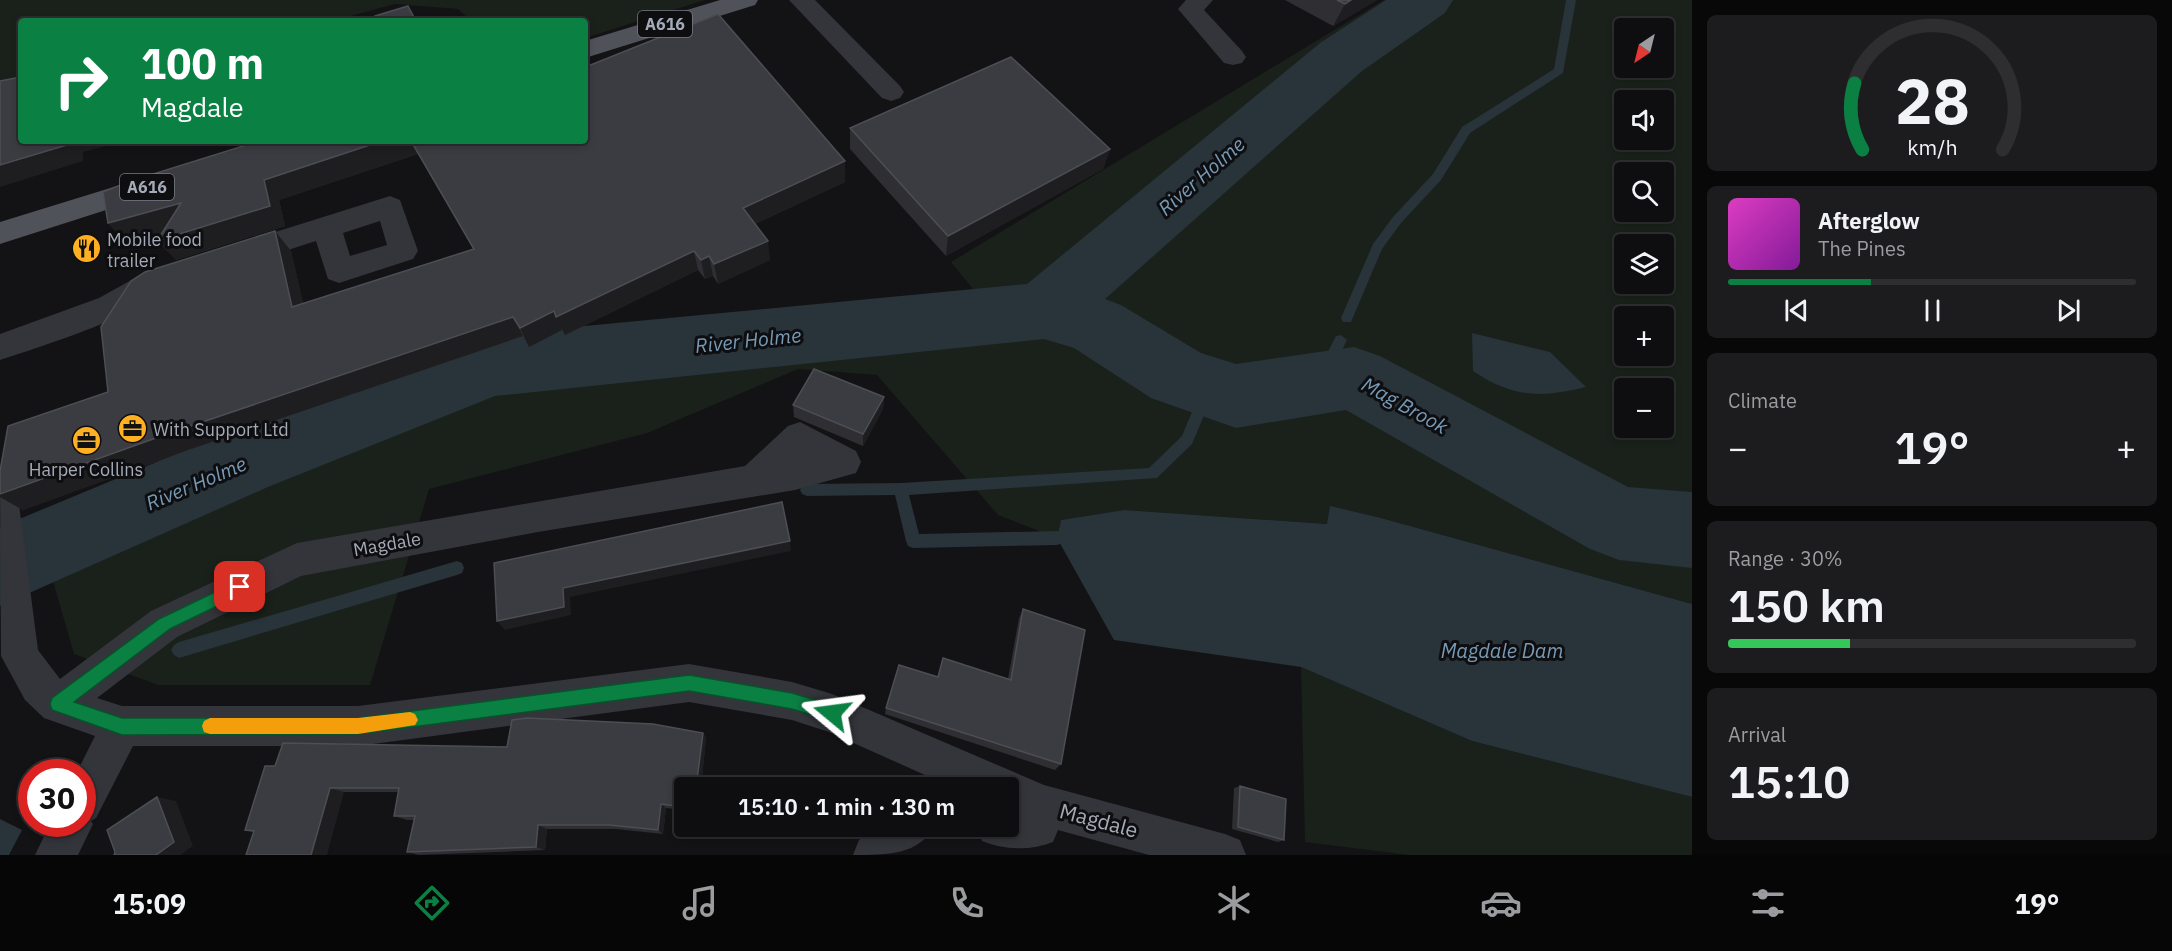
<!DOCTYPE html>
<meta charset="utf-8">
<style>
body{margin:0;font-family:"IBM Plex Sans",sans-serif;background:#1c1c1e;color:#f1f3f6;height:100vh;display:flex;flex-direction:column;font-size:22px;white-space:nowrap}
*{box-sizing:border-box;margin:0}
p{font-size:20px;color:#9b9c9f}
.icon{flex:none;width:33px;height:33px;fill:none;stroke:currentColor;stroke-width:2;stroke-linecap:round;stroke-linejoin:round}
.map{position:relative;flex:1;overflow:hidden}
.sheet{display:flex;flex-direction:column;gap:15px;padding:15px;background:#080809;width:480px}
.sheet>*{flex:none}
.top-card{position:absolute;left:18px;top:18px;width:570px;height:126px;border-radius:6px;box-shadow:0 3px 9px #0003,0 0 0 2px #2e2e30;background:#0b8043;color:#fff;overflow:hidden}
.needle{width:39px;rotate:215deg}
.controls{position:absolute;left:1614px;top:18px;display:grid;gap:12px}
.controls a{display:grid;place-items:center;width:60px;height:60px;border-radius:6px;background:#0e0e10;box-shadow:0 3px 9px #0003,0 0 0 2px #2e2e30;font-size:30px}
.speed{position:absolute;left:18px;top:759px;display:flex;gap:12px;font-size:30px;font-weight:700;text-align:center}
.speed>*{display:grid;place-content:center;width:78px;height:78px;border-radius:50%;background:#0e0e10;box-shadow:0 3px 9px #0003,0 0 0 2px #2e2e30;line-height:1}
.speed .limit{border:9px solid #d22;background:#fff;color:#111}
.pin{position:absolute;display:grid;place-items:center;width:51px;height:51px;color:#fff;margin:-26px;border-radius:12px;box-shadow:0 3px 9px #0006}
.me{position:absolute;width:66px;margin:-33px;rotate:286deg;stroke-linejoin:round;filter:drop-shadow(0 0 4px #0008)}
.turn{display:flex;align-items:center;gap:21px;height:126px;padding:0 24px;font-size:27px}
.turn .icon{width:78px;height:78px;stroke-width:2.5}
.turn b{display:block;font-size:42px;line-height:51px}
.big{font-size:45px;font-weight:600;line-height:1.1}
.sheet .tile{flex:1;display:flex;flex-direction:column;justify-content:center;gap:9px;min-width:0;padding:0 21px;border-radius:9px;background:#1c1c1e}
.sheet .dial{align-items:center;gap:0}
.dial svg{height:156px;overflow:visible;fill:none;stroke:#2e2e30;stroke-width:7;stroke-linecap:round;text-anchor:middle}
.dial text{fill:#f1f3f6;stroke:none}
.song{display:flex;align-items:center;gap:18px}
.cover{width:72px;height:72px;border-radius:9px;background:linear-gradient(135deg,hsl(310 70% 55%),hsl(290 70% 35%))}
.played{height:6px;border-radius:3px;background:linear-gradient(90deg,#0b8043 35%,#2e2e30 35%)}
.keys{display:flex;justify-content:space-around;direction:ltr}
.heat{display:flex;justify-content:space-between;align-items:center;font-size:33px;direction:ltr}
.charge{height:9px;border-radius:4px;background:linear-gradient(90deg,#34c759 30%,#2e2e30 0)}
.trip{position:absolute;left:674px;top:777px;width:345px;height:60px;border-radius:6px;background:#0e0e10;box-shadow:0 3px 9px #0003,0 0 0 2px #2e2e30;font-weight:600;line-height:60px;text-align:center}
.dock{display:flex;height:96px;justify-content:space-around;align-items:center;background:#060606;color:#9b9c9f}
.dock .icon{width:42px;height:42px}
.dock .current{color:#0b8043}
.dock b{font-size:27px;color:#f1f3f6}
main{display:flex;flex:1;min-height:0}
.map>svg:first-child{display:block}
.green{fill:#19211a;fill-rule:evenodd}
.water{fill:#28333a}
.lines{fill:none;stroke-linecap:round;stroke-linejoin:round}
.stream{fill:#28333a;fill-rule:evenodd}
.river{fill:#28333a;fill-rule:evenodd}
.minor{fill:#34353b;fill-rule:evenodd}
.major{fill:#50525a;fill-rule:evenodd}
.wall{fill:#2f2f33}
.shaded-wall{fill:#1e1e21}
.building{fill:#3b3c41;stroke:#4c4e54;stroke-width:1.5}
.route{fill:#0b8043;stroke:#07532c;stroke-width:1.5}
.slow{fill:#f59e0b}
.labels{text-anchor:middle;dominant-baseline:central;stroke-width:6;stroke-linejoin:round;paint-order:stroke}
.shield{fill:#0e0e10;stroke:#777b85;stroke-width:1.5}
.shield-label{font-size:16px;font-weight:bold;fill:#a4aab7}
.poi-label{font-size:18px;fill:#a4aab7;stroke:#0e0e10;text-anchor:start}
.street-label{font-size:18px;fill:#a4aab7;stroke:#0e0e10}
.water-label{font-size:20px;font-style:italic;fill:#779ab6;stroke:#0e0e10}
.near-street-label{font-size:21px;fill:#a4aab7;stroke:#0e0e10}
</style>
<main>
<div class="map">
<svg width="1692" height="855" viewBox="0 0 1692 855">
<rect width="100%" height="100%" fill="#131315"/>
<path class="green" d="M0,0H705L585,38V21H471L458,9L395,4L332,21H21V90L0,95Z
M1384,0H1692V604L1381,518L1330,507L1328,524L1124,510L1061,520L1057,538L998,515L877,375L798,369L647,433L429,489L370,685H158L74,654L45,553L528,363L930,335L977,294L951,262ZM1624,28H1664V68H1624ZM1624,100H1664V140H1624ZM1624,172H1664V212H1624ZM1624,244H1664V284H1624ZM1624,316H1664V356H1624ZM1624,388H1664V428H1624Z
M1301,667L1472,741L1692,797V855H1409L1305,842Z"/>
<path class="water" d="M1472,333L1550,352L1586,387C1541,398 1513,398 1473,371Z
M1330,506L1381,518L1692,604V797L1472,741L1301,667L1114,640L1057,538L1061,520L1124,510L1327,524Z
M0,819L22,830L9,855H0Z"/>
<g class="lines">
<path class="stream" d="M1566,0H1576L1563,73L1470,133L1441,180L1401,223L1382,249L1351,322H1343L1341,318L1373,244L1393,217L1433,174L1462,127L1554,69Z
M1341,335L1347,340L1323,389H1313L1311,385L1313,381L1336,336Z
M1209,381L1214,383L1216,387L1192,444L1157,478L909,495L919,534L1057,531L1062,533L1064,538L1062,543L1057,545L913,548L908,546L906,541L895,495L807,496L802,494L800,490L802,486L807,484L901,483L1149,468L1182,436L1204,383Z
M457,561L462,563L464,568L462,573L457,575L179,658L174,655L171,650L174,645L179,642Z"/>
<path class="river" d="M1386,0H1453L1445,13L1362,71L1105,299L1121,305L1201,353L1236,364L1354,347L1380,356L1628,487L1692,492V568L1619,560L1590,549L1346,410L1236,428L1151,398L1074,348L1044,339L495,396L268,487L0,606V527L212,439L490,335L1027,284L1320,43Z"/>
<path class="minor" d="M789,0H815L900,86L904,92L900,98L891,101L882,98Z
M1186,0H1213L1204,10L1242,51L1246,57L1242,63L1233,65L1224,63L1178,9Z
M390,196L400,200L418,251L413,259L339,283L328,279L316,241L241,265L231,262L226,254L231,246ZM380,221L387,245L350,256L343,233Z
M155,269L166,273L170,281C154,312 36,348 0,360V334L99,298L144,273Z
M800,422L856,451L861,462L856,473L795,490L538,532L301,576L177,637L97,698L122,706H358L689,664L792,682L832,694L1044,785L1225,834L1240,840L1246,855H1149L1058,830L1053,842C1031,851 1004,850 982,841L977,826H1008V788H954L829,732L792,720L689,702L358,746H133L96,818L91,821L93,824L78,855H35L50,824H82V772H77L95,736L44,718L25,700L1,656L0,474L12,478L17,489L38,650L60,679L151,611L297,543L745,466L788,426Z
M878,826H934C919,855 888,855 853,855L859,840Z"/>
<path class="major" d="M720,0H758L755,5L585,58V41Z
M146,177L156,180L160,187L156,194L0,244V222Z"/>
</g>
<path class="wall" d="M1285,0H1377L1333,26Z
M588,66L845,161V182L755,224L770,260L718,284L713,276L705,279L698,270L565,335L562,330L529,347L523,336L188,450L23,510L0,497V471L108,392L275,231L291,251L303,303L473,249L418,154L279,200L285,226L176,260L161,234L128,243L108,223Z
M850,128L1110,149L1103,169L946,256L850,149Z
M884,397L883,409L863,446L794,417L793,405Z
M1023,609L1061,764L1055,770L885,714L886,708L1008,679L1019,618Z
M703,733L706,738L701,788H684V810L666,808L663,834L616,829H547L545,850L419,855L407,852L414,820H407L394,816L399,792H344L254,832L245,830L275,766Z
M1240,786L1284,840L1278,842L1232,829L1234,788Z"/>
<path class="shaded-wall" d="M1351,0H1377L1333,26L1345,4Z
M67,141H125L83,152V161L0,187V165Z
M382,141H411L418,154L279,200L285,226L176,260L157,241L264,180Z
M1110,149L1103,169L946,256L948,236Z
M845,161V182L746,228L743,208Z
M181,203L199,224L128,243L108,223Z
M275,231L291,251L308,325L292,307Z
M768,241L770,260L718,284L714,264Z
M694,251L698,270L565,335L556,317Z
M709,256L713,276L705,279L701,260Z
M554,311L562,330L529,347L520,328Z
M513,317L523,336L188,450L23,510L0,497V494L167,434Z
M884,397L883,409L863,446V434Z
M790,541L791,551L570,597L571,615L505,630L497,621L563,588Z
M703,733L706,738L701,788H696Z
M330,788L344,792L327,855H311Z
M157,797L176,801L193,846L180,855H156Z
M661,804L666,808L663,834L658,830Z
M538,825L547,829L545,850L536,847Z"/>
<path class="building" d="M1337,0H1351L1345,4Z
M408,6L416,21H378L375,16Z
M718,14L845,161L743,208L768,241L714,264L709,256L701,260L694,251L556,317L554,311L520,328L513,317L167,434L0,494V471L8,426L108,392L101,327L131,281L145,272L275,231L292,307L474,249L411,141H585V62L588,66Z
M1011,57L1110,149L948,236L850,128Z
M21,77V141H67V145L0,165V81Z
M259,141H382L264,180L270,206L157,241L181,203L108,223L103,192L131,181Z
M814,369L884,397L863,434L793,405Z
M782,502L790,541L563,588L564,607L497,621L494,563Z
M1023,609L1085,630L1061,764L886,708L899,665L938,677L943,658L1011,680Z
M527,718L653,724L703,733L696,788H684V807L661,804L658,830L609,825H538L536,847L407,852L415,816H394L399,788H330L311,855H246L254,831L245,830L265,766H275L283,743L507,747L512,720Z
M1240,786L1286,799L1284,840L1238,827Z
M157,797L174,842L156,855H114L115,852L107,830Z"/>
<path class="route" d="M240,580L246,582L248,587L246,592L170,629L74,702L122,718H358L689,675L792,693L832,705L837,707L840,713L837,718L832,721L792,709L689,691L358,734L122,735L52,710L50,704L52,698L159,619Z"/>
<path class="slow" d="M410,712L415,714L418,720L415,725L358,734H210L204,732L202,726L204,721L210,718H358Z"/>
<defs>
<symbol id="restaurant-disc" viewBox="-11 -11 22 22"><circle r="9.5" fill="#ffaf22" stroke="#0e0e10"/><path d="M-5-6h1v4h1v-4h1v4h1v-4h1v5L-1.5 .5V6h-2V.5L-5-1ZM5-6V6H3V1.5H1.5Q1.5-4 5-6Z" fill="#111"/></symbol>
<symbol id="office-disc" viewBox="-11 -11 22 22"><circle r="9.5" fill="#ffaf22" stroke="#0e0e10"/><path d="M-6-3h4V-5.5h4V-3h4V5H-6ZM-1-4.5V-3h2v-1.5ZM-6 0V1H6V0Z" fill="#111"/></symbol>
</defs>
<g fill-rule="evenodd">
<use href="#restaurant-disc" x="70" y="232" width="33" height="33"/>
<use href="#office-disc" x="116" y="412" width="33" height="33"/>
<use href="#office-disc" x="70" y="424" width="33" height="33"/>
</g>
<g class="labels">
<g class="shield">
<rect x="638" y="11" width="54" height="26" rx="4.5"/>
<rect x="120" y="174" width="54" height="26" rx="4.5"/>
</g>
<g class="shield-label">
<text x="665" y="24">A616</text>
<text x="147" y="187">A616</text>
</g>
<g class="poi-label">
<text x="107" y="239">Mobile food<tspan x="107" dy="21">trailer</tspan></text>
<text x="153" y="429">With Support Ltd</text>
<text x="86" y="469" text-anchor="middle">Harper Collins</text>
</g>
<g class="street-label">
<text transform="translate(387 544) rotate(-10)">Magdale</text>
</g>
<g class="water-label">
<text transform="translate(1201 176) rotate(-41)">River Holme</text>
<text transform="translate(748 340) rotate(-6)">River Holme</text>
<text transform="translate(1405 405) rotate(29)">Mag Brook</text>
<text transform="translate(196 483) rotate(-23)">River Holme</text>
<text x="1502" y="650">Magdale Dam</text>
</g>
<g class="near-street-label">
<text transform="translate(1099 820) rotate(15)">Magdale</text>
</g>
</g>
</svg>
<div class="controls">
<a><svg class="needle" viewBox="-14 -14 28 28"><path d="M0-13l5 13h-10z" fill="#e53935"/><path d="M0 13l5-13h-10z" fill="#9b9c9f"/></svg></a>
<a><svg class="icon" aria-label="sound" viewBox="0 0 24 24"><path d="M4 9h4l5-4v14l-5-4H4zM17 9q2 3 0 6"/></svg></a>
<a><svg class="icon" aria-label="search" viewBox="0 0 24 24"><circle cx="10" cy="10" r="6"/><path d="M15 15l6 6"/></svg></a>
<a><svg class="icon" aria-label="layers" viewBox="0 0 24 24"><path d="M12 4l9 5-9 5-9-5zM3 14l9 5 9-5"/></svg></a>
<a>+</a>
<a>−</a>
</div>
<div class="speed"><div class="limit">30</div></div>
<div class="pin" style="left:240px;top:587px;background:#d93025"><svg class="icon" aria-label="arrive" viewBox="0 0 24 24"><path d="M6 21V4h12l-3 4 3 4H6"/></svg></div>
<svg class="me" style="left:832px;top:713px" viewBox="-20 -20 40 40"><path d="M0-17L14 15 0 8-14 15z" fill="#0b8043" stroke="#fff" stroke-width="4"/></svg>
<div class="trip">15:10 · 1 min · 130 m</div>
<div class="top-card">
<div class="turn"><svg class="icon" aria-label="right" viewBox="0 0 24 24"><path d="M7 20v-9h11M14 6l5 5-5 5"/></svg><div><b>100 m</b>Magdale</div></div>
</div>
</div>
<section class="sheet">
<div class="tile dial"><svg viewBox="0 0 100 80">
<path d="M14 69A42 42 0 1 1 86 69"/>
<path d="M14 69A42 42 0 0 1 10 35" stroke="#0b8043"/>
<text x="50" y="56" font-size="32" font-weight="700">28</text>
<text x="50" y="72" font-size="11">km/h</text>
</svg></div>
<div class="tile">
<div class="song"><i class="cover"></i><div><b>Afterglow</b><p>The Pines</p></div></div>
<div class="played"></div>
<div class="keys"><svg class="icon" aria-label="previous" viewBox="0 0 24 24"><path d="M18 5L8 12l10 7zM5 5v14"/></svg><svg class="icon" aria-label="pause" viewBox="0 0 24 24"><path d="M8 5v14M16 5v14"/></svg><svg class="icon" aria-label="next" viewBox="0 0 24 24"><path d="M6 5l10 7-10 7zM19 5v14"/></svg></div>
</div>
<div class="tile"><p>Climate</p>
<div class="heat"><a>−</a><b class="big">19°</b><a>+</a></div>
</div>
<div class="tile"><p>Range · 30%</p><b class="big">150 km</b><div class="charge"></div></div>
<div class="tile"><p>Arrival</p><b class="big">15:10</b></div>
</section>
</main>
<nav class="dock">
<b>15:09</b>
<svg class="icon current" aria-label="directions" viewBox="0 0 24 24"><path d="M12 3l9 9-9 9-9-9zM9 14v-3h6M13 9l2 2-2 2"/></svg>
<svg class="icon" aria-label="music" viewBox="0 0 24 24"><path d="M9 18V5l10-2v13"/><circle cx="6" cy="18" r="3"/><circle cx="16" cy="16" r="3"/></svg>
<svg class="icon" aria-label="phone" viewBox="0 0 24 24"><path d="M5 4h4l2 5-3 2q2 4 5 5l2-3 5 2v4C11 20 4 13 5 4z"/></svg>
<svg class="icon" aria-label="climate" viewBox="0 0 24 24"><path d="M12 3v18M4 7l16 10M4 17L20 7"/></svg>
<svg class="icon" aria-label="car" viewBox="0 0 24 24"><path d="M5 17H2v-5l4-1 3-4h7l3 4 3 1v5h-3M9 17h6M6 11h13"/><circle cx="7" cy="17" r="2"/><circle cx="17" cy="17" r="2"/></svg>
<svg class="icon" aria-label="filters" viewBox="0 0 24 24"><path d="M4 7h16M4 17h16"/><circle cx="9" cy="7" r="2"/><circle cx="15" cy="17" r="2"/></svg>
<b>19°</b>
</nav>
